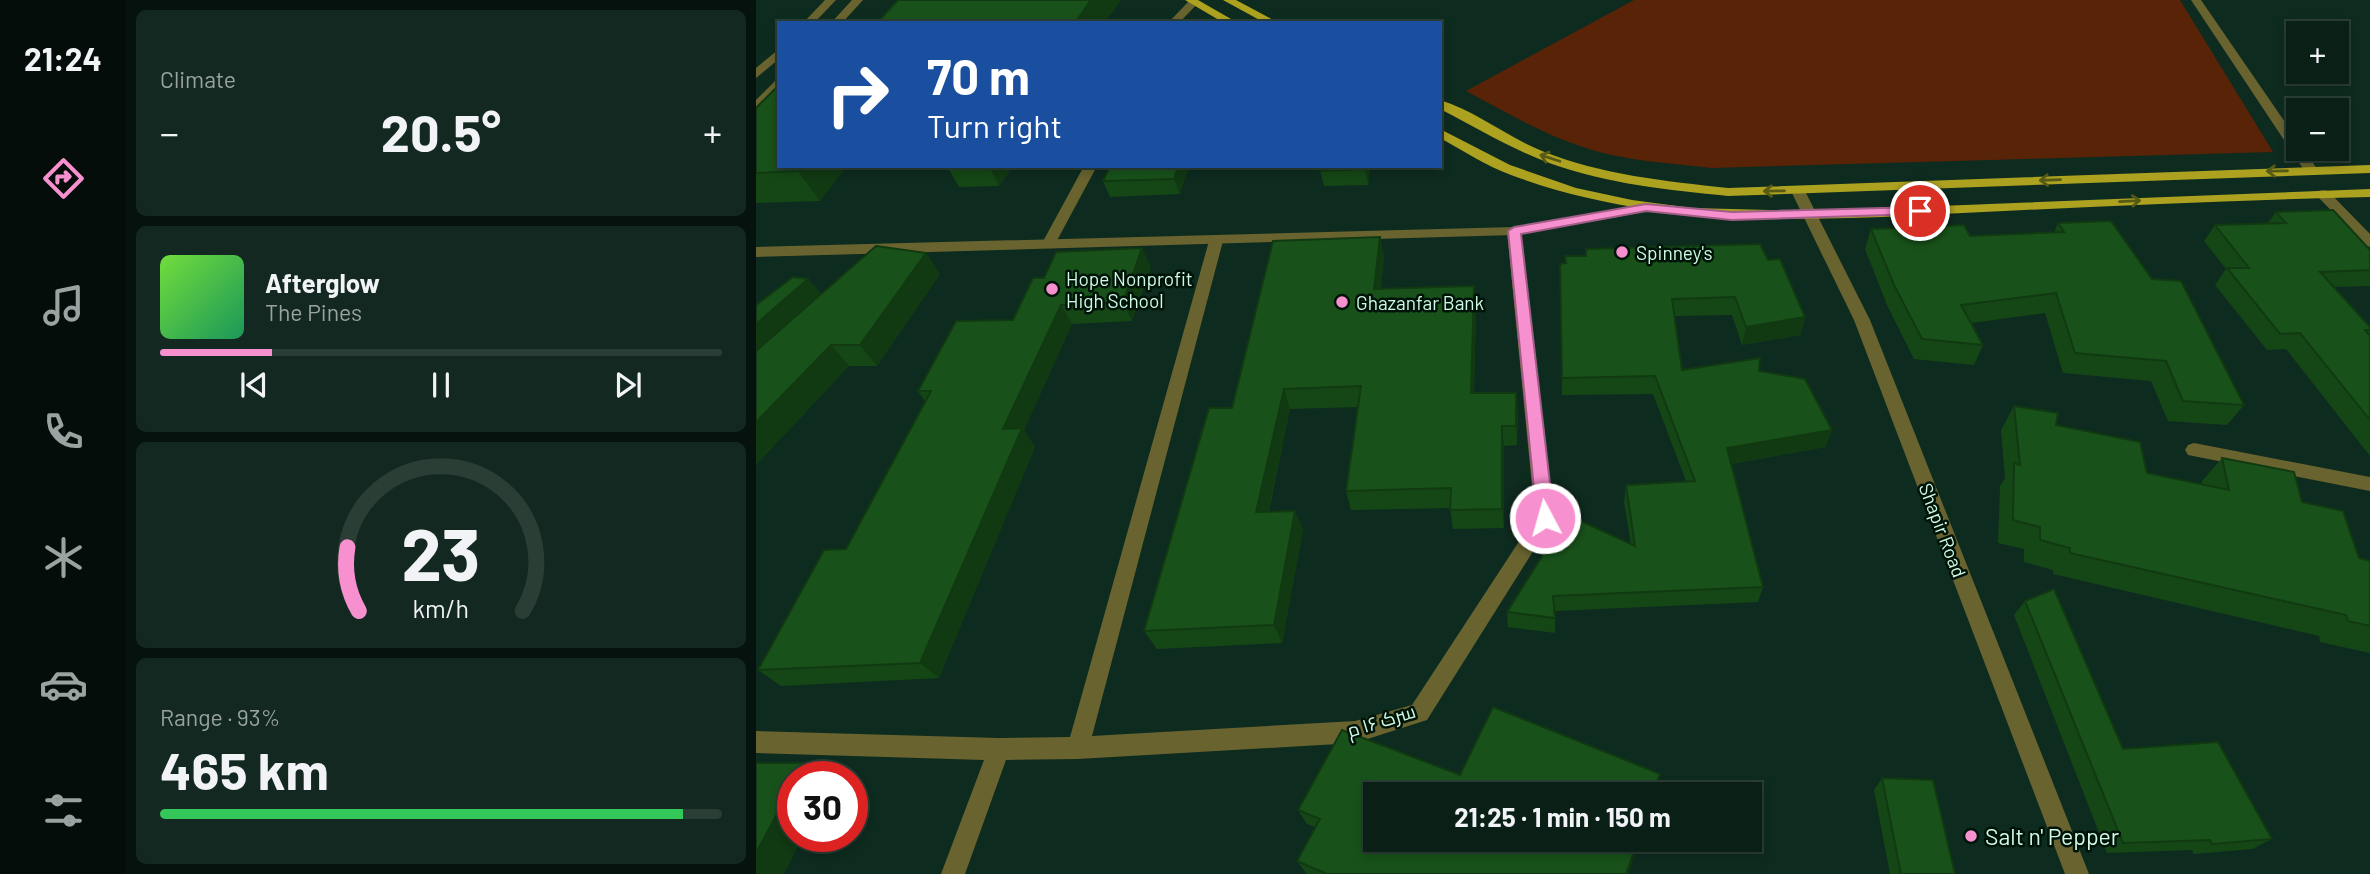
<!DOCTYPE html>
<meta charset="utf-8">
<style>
body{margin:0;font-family:Barlow,Cairo,sans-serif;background:#132820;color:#f1f3f6;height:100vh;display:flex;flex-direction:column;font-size:26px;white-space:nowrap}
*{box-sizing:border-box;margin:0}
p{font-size:23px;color:#99a3a1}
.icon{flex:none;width:38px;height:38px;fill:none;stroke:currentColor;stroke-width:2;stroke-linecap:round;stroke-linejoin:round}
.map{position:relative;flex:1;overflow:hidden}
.sheet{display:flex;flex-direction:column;gap:10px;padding:10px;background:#06120d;width:630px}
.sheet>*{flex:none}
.guide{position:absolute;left:21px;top:21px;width:665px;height:147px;border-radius:0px;box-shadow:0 4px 10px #0003,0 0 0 2px #2a3e36;background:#1a4fa0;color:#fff;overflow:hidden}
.controls{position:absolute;left:1530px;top:21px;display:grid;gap:14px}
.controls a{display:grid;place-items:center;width:63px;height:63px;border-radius:0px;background:#0a2017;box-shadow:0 4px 10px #0003,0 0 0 2px #2a3e36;font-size:35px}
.speed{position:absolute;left:21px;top:761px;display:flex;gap:14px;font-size:35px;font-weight:700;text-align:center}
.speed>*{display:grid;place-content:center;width:91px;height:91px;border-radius:50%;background:#0a2017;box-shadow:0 4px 10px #0003,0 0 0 2px #2a3e36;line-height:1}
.speed .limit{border:10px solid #d22;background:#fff;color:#111}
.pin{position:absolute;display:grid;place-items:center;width:60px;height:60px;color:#fff;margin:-30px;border:4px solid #fff;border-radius:50%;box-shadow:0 2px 7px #0007}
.me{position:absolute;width:77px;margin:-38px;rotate:354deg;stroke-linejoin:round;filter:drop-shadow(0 0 5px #0008)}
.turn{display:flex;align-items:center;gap:24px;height:147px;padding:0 35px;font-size:32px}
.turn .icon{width:91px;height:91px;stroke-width:2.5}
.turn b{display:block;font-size:49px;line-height:60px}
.big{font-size:52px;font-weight:700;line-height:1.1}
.sheet .widget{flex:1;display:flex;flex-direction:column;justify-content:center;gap:10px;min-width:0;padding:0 24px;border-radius:10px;background:#132820}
.sheet .dial{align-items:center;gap:0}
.dial svg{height:182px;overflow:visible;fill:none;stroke:#2a3e36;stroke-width:7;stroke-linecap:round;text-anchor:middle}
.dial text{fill:#f1f3f6;stroke:none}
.song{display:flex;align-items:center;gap:21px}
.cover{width:84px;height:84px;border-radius:10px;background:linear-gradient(135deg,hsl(100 70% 55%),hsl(150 70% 35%))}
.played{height:7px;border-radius:4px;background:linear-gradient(90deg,#f790ce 20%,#2a3e36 20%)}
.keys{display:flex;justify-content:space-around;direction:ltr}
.heat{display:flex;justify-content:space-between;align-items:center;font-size:38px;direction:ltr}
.charge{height:10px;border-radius:5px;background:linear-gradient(90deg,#34c759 93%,#2a3e36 0)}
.trip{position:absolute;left:607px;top:782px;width:399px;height:70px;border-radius:0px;background:#0a2017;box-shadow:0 4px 10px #0003,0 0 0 2px #2a3e36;font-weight:700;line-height:70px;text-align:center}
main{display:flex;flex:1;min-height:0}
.tab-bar{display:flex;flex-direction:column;width:126px;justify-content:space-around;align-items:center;background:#040d09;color:#99a3a1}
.tab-bar .icon{width:49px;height:49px}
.tab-bar .active{color:#f790ce}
.tab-bar b{font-size:32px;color:#f1f3f6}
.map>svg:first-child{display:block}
.green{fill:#592308}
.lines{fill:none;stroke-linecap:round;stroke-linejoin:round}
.minor{fill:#68632f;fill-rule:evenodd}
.tertiary{fill:#68632f;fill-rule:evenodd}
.primary{fill:#ada120;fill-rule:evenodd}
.wall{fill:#154716}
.shaded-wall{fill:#113912}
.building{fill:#18521a;stroke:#113912;stroke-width:2}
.oneway{stroke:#565a14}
.route{fill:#f790ce;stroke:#a15e86;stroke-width:2}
.poi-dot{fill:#f790ce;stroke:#001309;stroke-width:2.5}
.labels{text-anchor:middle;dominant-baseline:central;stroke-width:5;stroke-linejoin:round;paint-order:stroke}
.poi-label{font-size:19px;fill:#cffae4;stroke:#001309;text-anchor:start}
.street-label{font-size:19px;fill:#cffae4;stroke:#001309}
.near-poi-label{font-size:23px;fill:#cffae4;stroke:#001309;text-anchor:start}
</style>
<main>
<nav class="tab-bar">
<b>21:24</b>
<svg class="icon active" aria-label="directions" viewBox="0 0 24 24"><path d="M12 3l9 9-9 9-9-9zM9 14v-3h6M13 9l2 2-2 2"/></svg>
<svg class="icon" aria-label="music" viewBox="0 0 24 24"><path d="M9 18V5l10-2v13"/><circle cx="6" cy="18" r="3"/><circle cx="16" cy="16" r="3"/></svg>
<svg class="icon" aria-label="phone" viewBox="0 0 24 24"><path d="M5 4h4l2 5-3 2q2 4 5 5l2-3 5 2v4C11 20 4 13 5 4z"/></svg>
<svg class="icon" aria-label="climate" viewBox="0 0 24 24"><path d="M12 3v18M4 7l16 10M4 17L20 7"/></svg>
<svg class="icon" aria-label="car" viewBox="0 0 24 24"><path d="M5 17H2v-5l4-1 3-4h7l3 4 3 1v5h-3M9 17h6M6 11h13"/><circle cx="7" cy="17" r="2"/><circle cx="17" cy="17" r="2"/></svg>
<svg class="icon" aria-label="filters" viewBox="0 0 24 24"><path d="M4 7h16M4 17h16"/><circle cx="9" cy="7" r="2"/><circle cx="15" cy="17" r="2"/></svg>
</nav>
<section class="sheet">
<div class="widget"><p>Climate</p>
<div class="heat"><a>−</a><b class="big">20.5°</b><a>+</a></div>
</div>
<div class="widget">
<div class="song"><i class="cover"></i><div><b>Afterglow</b><p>The Pines</p></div></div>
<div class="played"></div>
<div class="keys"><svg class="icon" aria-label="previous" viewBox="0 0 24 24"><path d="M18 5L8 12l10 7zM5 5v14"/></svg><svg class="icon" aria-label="pause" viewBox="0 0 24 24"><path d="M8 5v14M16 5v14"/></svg><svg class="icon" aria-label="next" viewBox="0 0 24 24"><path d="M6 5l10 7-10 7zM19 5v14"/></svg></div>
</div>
<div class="widget dial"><svg viewBox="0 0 100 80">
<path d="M14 69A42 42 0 1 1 86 69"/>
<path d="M14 69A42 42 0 0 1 9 41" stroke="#f790ce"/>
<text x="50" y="56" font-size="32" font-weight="700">23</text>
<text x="50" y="72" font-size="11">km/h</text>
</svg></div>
<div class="widget"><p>Range · 93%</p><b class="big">465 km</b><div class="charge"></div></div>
</section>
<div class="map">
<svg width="1614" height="874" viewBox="0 0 1614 874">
<rect width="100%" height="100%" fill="#0e2b1f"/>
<path class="green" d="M878,0H1424L1517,152L955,168C913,163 868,161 827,147C786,134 748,111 710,91Z"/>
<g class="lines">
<path class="minor" d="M69,0H80L58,23H47Z
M96,0H107L86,23H75Z
M434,0L443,2L423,23H412Z
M1435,0H1445L1542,141V149H1547L1562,170L1560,173H1550Z
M23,49V59L0,78V68Z
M19,81H23V91L0,111V100Z
M328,166H341L297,248H287L285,245Z
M1567,190L1572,191L1614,234V247L1609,245L1562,197V191Z
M758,227L765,231L798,518L671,720L599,743L322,759L250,760L209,874H185L228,760L0,753V731L243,738L314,737L453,241L460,236L467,241L336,736L599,721L656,705L779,517L751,231Z
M1438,443L1614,477V491L1432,455L1429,450L1432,445Z"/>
<path class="tertiary" d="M1042,187L1049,191L1114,320L1333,874H1309L1098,320L1035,191Z
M890,204L895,205V211L758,235L0,257V247L758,227Z"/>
<path class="primary" d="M429,0H442L482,23H468Z
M467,0H480L523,23H509Z
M684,100C720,111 751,137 786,151C846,175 909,181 972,188L1614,165V173L972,196C913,190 852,184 796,164C757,150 721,128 684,109Z
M684,129L754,165L820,188L876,200L936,208L1057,211L1614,189V197C1492,200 1370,205 1248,211C1082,219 914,234 755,175C730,166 708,151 684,138Z"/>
</g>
<path class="wall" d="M0,108L91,166L64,201L0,203Z
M191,166H257L243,186L203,187Z
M354,166H433L424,194L354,197L347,181Z
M500,166H614L612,185L568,186L564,171L565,168L501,170Z
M1520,212L1614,250V286L1578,287L1614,327V333L1613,334L1614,336V456L1530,349L1511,350L1459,285L1470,269L1448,241L1459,225L1511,224Z
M1302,223L1396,279L1488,405L1471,425L1412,421L1395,381L1307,373L1289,313L1215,323L1227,345L1218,365L1158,359L1131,305L1109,249L1115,229L1214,236L1298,233Z
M624,237L628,257L625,289L720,307L718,393L762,413L761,445L748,446V528L697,529L694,508L595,510L590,491L602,407L534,409L513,511H539L547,530L526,643L401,649L388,631L476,408Z
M1004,244L1045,335L986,345L976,315L919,316L926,370L1003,371L1070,447L975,464L1007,587L1002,602L799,611V633L752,627L751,612L875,544L868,502L870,485L930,481L897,394L806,395L804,264L809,263L830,256Z
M170,253L184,274L121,366H93L0,465V305L52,279L65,294Z
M395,267L376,321L316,324L268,430L279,447L183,678L25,686L2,670L90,549L169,401L162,391L257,320Z
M1258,406L1300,425L1391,473L1446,484V481L1466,458L1546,502L1603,558L1614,561V653L1564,642L1563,636L1297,574V570L1268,562V549L1242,543L1244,486L1249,478L1245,430Z
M1269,601L1367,749L1516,839L1496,849L1438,854L1436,850L1351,853L1258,615Z
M704,775L901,789L899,794H620L883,840L872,874H551L541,861L559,827L551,824L542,810Z
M1126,778L1199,874H1134L1118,790Z"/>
<path class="shaded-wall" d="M335,0H365L349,23H319Z
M46,166H91L64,201L42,171Z
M233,166H257L243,186Z
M422,166H433L424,194L418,179Z
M609,166H614L612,185L609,169Z
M624,237L628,257L623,309L618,289Z
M386,248L395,267L376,321L367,302Z
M170,253L184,274L121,366L104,345Z
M52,279L69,300L0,362V324Z
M718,286L720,307L717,413L715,393Z
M305,305L316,324L268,430L279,447L183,678L164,663L247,429Z
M1049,317L1045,335L986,345L990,327Z
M75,345L93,366L0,465V422Z
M528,389L534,409L508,531L500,512Z
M760,393L762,413L761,445L760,426Z
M746,426L748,446V528L746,509Z
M1076,430L1070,447L967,465L971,448Z
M539,511L547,530L526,643L518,625Z
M48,763L71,777H41Z
M37,784V836H47L28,874H0V853Z
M882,840H883L872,874H870Z"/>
<path class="building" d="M142,0H335L319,23H121Z
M23,85V166H46L42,171L0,173V108Z
M354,166H422L418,179L347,181Z
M565,166H609V169L564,171Z
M1577,210L1614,250V270L1564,272L1614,327V330H1609L1614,336V420L1544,333L1524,334L1471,268H1493L1459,225L1530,223L1520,212Z
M1355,221L1396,279L1425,281L1488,405L1427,401L1410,361L1319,353L1300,293L1205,305L1227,345L1166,339L1138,285L1115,229L1208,225L1214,236L1308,232L1302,223Z
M624,237L618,289L718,286L715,393H760V426H746V509L694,510L695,488L590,491L605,386L528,389L500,512L539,511L518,625L388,631L453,408H476L517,241Z
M1004,244L1012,260L1024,259L1049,317L990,327L979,297L916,299L926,370L1004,358L1003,371L1049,379L1076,430L971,448L1007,587L797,596L799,618L751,612L812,515L879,546L870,485L939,481L899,376L806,378L804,264L810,263L809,256H830V249Z
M120,246L170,253L104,345H75L0,422V351Z
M386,248L367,302L305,305L247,429L266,428L164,663L2,670L68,550L90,549L175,391H162L200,321L257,320L277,278H288L300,252Z
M37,277L52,279L0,324V305Z
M1258,406L1302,413L1300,425L1384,442L1391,473L1473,490L1466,458L1538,472L1546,502L1587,511L1603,558L1614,561V626L1592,621L1590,615L1314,553V548L1284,540V527L1257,520L1258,463L1264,465Z
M1298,589L1367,749L1462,742L1516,839L1456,844L1454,840L1367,843L1269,601Z
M737,707L904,774L897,794H620V840H882L870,874H571L541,861L564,819L542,810L586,730L704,775Z
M0,763H48L41,777H37V784L0,853Z
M1126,778L1177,780L1199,874H1145Z"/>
<defs><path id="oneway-shaft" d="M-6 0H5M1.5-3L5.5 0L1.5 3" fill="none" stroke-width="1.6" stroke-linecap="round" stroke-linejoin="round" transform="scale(1.75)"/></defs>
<g class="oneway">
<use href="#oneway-shaft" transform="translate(794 158) rotate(-162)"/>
<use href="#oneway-shaft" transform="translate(1521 171) rotate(179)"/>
<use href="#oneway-shaft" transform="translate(1294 180) rotate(178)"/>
<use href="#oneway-shaft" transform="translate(1018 191) rotate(179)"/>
<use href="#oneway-shaft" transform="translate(1374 201) rotate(-3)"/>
</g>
<path class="route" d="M890,204L976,212L1164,207L1171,211L1164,214L976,220L890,211L765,234L798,518L795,523H783L781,518L752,231L758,227Z"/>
<g class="poi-dot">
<circle cx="866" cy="252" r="7"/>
<circle cx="296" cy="289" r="7"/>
<circle cx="586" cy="302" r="7"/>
<circle cx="1215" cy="836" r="7"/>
</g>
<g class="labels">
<g class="poi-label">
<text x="880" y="252">Spinney's</text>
<text x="310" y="278">Hope Nonprofit<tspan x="310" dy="22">High School</tspan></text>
<text x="600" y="302">Ghazanfar Bank</text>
</g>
<g class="street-label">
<text transform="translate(1187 530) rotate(69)">Shapir Road</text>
<text transform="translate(625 720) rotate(-17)">سرک ۱۶ م</text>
</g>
<g class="near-poi-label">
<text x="1229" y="836">Salt n' Pepper</text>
</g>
</g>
</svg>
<div class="controls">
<a>+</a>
<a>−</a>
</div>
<div class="speed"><div class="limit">30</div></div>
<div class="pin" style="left:1164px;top:211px;background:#d93025"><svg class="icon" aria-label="arrive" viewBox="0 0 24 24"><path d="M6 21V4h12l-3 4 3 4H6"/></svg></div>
<svg class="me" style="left:789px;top:518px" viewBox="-20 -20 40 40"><circle r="17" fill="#f790ce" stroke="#fff" stroke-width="3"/><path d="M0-11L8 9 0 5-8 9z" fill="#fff"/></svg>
<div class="trip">21:25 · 1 min · 150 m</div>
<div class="guide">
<div class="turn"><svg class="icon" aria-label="right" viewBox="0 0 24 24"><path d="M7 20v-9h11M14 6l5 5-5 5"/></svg><div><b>70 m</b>Turn right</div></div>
</div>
</div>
</main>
